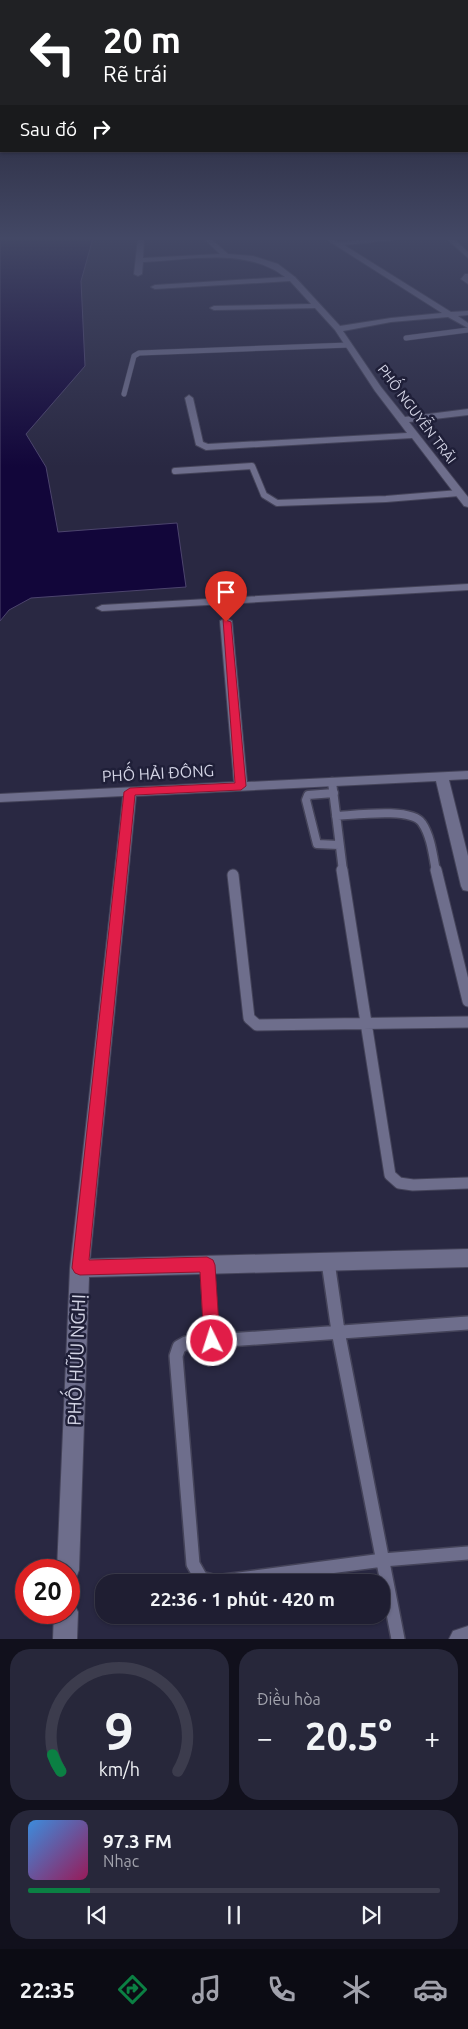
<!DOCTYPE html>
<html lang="vi">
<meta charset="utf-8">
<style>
body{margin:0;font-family:Ubuntu,sans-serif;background:#27273a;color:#f1f3f6;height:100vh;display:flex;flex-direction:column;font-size:19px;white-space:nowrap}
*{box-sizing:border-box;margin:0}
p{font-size:16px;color:#a1a2ac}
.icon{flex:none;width:28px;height:28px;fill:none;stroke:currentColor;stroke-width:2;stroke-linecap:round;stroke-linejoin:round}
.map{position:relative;height:1639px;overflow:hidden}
.sheet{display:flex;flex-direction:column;gap:10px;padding:10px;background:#11101c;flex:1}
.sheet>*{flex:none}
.banner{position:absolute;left:0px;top:0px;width:469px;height:152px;box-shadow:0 1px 4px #0004,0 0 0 1px #3c3c4d;background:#202124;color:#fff;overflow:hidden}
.speed{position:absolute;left:15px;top:1559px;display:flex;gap:10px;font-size:25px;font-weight:700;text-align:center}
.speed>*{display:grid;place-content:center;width:65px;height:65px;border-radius:50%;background:#1f1e32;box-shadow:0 1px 4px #0004,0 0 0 1px #3c3c4d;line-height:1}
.speed .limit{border:8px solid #d22;background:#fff;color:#111}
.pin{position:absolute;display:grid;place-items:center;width:42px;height:42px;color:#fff;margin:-51px -21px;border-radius:50% 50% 50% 0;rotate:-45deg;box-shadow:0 0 5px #0007}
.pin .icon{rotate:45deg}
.me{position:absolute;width:55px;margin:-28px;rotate:356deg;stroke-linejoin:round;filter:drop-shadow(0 0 4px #0008)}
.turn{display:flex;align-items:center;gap:18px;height:105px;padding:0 20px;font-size:22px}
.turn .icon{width:65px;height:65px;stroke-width:2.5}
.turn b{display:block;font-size:35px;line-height:42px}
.then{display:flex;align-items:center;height:48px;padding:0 20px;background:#0003;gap:10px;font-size:19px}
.big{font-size:38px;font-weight:700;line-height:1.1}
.sheet .card{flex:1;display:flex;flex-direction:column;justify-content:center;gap:8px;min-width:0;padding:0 18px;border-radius:20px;background:#27273a}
.sheet .dial{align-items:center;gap:0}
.dial svg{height:130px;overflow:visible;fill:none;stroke:#3c3c4d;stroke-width:7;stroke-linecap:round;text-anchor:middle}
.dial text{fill:#f1f3f6;stroke:none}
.song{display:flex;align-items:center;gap:15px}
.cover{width:60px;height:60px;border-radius:8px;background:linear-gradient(135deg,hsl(210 70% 55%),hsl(330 70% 35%))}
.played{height:5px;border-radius:2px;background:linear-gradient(90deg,#0b8043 15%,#3c3c4d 15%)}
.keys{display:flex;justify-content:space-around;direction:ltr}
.heat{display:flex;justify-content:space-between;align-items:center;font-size:28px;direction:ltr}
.sheet .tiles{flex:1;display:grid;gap:10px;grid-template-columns:1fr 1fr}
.card:last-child{grid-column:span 2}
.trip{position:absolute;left:95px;top:1574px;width:295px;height:50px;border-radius:20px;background:#1f1e32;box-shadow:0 1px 4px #0004,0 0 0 1px #3c3c4d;font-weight:700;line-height:50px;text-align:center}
.tabs{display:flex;height:80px;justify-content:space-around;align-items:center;background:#0c0c14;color:#a1a2ac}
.tabs .icon{width:35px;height:35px}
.tabs .active{color:#0b8043}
.tabs b{font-size:22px;color:#f1f3f6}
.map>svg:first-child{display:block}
.water{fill:#12063a;stroke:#4c446d}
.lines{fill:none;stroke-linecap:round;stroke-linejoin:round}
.service-far4-casing{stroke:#444359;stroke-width:6}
.service-far3-casing{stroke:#444359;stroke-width:8}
.service-far2-casing{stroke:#444359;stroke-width:11}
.service-far1-casing{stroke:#444359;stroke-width:13}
.service-casing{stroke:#444359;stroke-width:16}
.minor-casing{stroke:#444359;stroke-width:2}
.service-far4{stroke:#6e6e8c;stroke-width:5}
.service-far3{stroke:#6e6e8c;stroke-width:6}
.service-far2{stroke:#6e6e8c;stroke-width:8}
.service-far1{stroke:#6e6e8c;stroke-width:11}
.service{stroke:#6e6e8c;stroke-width:13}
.minor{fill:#6e6e8c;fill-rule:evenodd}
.route{fill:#e11d48;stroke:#92132f}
.labels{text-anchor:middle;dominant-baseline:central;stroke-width:5;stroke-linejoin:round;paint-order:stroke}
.far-street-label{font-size:14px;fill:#d2d3e4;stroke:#1f1f38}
.street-label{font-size:16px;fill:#d2d3e4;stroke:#1f1f38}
.near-street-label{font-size:19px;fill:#d2d3e4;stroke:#1f1f38}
</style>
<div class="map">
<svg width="468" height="1639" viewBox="0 0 468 1639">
<rect width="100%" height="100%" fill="#292842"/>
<path class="water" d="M0,238H93L81,281L85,366L26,434L46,467L58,532L177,523L186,587L31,598L9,610L0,621Z"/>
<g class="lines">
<defs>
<path id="service-far4" d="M406,338L468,330
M124,394L134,356L139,353L349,345"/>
<path id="service-far3" d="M175,471L252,466L264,495L277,503L386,499L459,493"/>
<path id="service-far2" d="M332,782L343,871
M334,793L308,795L306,800L317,844L339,845
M336,816C355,815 412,807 422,823C431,836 433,856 436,871"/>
<path id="service-far1" d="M342,870L390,1175L399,1183L413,1185L468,1183
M436,870L468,1001
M233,875L249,1018L257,1025L468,1022"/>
<path id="service" d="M328,1262L338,1331L398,1639
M207,1265L212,1341
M468,1323L186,1343L179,1347L176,1356L193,1564L201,1578L216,1582L383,1560L468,1553"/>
<path id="minor" d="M138,238H144L143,258L220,254L203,238H210L228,254L253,256L278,264L295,277L340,326L391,318L442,313L324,238H331L338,242L396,238L393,240L344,245L451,312L468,311V315L458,316L468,323V328L448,317L391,322L343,331L381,387L405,417L468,409V415L409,422L468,497V507L464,506L412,438L206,450L196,445L185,398L189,395L193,398L203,442L208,444L407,433L375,391L335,330L315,308L214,310L210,308L214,306L311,304L290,281L155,289L151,287L155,285L285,277C246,247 189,260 143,262L142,274L138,276L134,274Z
M446,238H453L468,252V258Z
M465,274H468V284L461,279Z
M468,584V590L102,611L96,608L102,605Z
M226,618L232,621L247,782L468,771V779L449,780L468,856V891L463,890L461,886L436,781L136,796L90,1259L468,1249V1267L89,1277L79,1570L76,1578L69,1581V1570H57L70,1268L123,796L0,802V794L234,782L220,621Z
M69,1602L74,1604L78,1612L77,1639H53L54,1612H69Z
M468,1626V1639H449L453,1631Z"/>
</defs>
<use href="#service-far4" class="service-far4-casing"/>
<use href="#service-far3" class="service-far3-casing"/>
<use href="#service-far2" class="service-far2-casing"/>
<use href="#service-far1" class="service-far1-casing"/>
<use href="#service" class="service-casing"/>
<use href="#minor" class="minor-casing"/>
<use href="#service-far4" class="service-far4"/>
<use href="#service-far3" class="service-far3"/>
<use href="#service-far2" class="service-far2"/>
<use href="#service-far1" class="service-far1"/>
<use href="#service" class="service"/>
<use href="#minor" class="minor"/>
</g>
<linearGradient id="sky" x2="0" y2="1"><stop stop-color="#171624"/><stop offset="0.51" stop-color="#434865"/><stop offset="1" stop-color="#434865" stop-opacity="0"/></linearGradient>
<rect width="468" height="467" fill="url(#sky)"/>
<path class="route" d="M223,619L231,622L246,786L241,790L135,795L89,1260L207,1257L213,1260L215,1265L220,1341L218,1346L212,1349L206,1346L204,1341L200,1272L80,1275L75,1273L72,1268L124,792L130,788L235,783Z"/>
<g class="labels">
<g class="far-street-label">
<text transform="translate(417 414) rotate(53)">PHỐ NGUYỄN TRÃI</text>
</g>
<g class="street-label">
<text transform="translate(158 773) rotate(-3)">PHỐ HẢI ĐÔNG</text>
</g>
<g class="near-street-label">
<text transform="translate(76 1360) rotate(-88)">PHỐ HỮU NGHỊ</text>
</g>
</g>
</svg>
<div class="speed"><div class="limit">20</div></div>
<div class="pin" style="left:226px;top:622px;background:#d93025"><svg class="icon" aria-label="arrive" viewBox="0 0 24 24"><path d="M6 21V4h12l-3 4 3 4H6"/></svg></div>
<svg class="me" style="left:212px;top:1341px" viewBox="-20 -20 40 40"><circle r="17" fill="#e11d48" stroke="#fff" stroke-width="3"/><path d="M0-11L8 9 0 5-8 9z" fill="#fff"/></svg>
<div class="trip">22:36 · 1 phút · 420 m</div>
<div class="banner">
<div class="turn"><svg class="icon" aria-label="left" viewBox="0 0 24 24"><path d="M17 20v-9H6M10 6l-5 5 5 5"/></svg><div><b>20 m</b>Rẽ trái</div></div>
<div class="then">Sau đó<svg class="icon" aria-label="right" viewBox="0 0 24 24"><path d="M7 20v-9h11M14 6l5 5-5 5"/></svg></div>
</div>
</div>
<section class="sheet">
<div class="tiles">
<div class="card dial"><svg viewBox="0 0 100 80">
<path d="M14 69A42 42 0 1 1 86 69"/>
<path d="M14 69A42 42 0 0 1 9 59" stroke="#0b8043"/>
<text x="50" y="56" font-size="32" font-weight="700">9</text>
<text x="50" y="72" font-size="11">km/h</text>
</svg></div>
<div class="card"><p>Điều hòa</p>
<div class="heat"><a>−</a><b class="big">20.5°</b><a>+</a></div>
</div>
<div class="card">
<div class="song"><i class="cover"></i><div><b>97.3 FM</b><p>Nhạc</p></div></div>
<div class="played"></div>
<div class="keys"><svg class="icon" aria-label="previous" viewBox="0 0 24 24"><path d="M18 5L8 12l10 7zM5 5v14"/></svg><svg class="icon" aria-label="pause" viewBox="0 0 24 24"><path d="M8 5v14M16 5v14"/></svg><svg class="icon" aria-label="next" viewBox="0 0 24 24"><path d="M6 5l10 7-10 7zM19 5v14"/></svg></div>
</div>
</div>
</section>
<nav class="tabs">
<b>22:35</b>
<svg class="icon active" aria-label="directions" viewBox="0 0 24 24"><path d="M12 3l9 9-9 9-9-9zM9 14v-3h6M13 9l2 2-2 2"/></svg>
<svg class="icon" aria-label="music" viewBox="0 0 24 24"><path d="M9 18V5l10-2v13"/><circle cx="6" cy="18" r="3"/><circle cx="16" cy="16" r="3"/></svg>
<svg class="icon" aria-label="phone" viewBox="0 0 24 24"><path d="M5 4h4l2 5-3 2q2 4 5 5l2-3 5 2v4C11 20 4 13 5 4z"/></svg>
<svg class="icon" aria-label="climate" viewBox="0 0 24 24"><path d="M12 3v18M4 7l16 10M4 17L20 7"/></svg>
<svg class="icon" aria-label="car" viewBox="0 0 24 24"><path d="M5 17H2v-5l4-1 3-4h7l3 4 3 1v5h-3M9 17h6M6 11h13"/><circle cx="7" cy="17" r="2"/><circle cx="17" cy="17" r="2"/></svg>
</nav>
